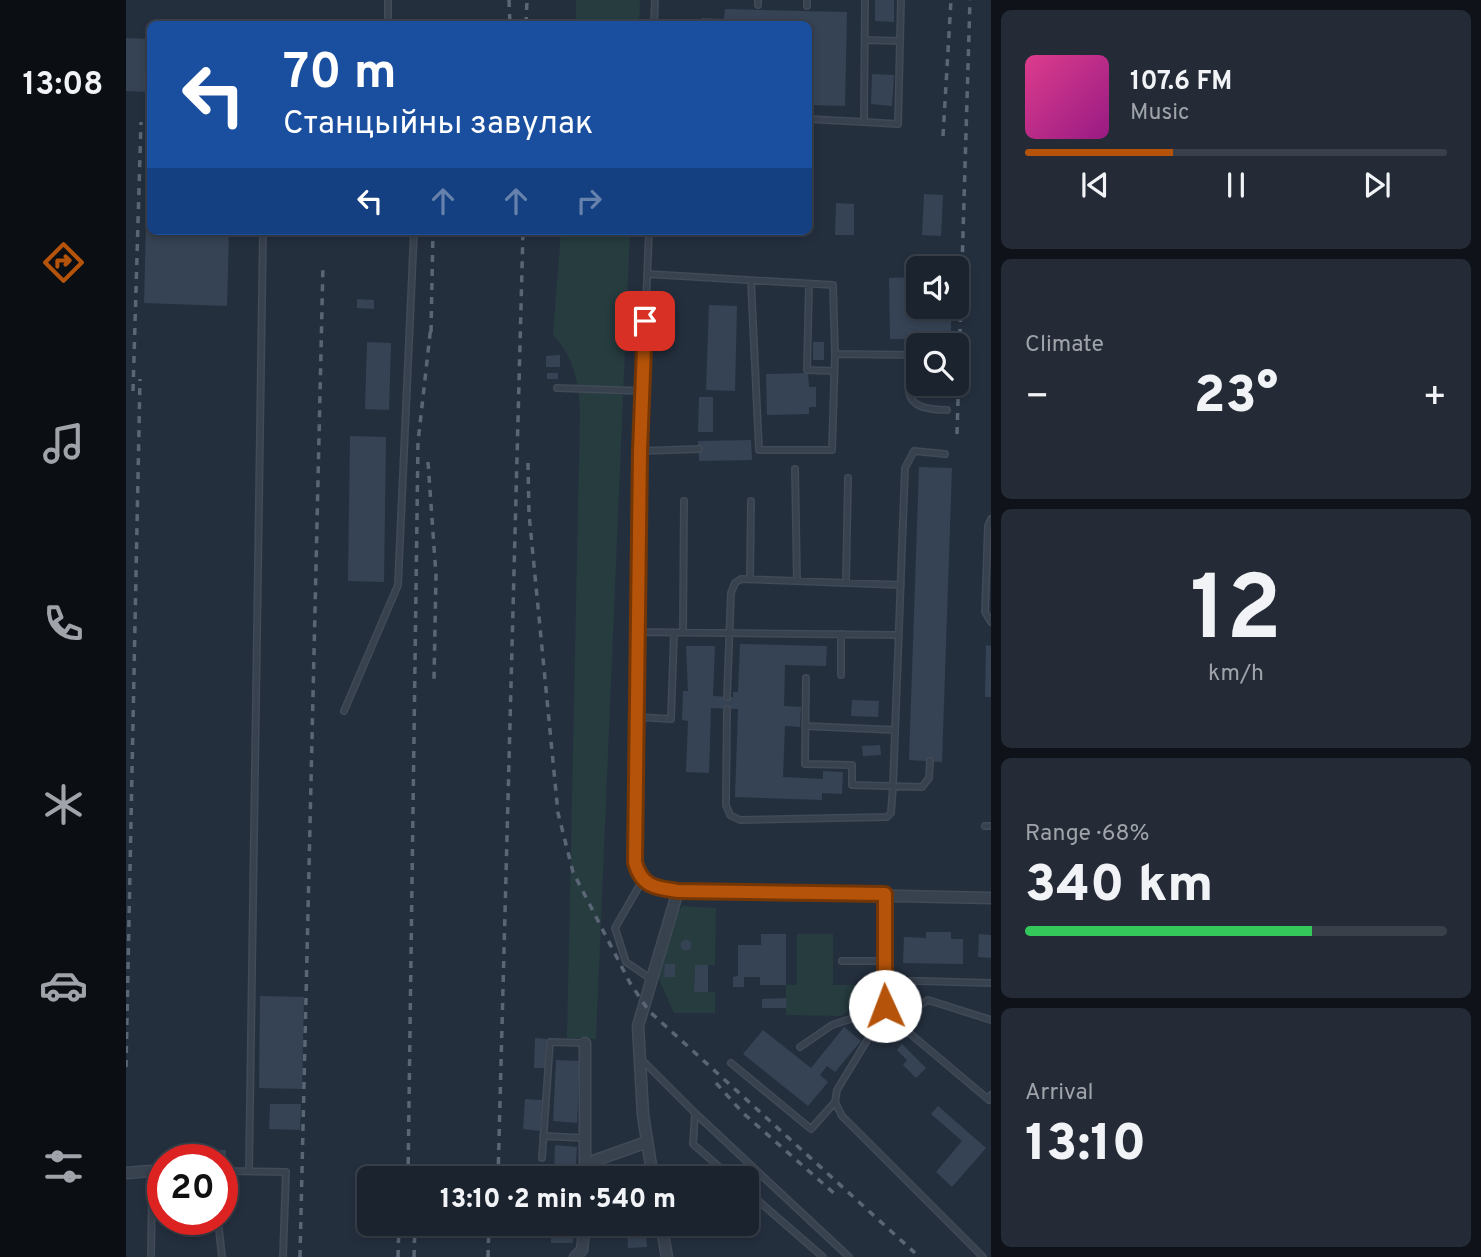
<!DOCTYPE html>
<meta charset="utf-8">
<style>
body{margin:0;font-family:Overpass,sans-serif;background:#242b36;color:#f1f3f6;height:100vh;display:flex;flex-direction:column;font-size:26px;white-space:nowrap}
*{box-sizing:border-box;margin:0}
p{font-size:23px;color:#a0a4aa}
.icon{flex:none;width:38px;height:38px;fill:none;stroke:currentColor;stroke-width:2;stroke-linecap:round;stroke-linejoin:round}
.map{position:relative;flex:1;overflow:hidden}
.panel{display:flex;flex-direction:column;gap:10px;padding:10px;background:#0f1319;width:490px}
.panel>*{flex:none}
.banner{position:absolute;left:21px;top:21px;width:665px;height:214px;border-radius:10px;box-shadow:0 4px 10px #0003,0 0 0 2px #39404a;background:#1a4fa0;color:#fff;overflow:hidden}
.fabs{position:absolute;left:780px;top:256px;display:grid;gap:14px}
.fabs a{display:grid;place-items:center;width:63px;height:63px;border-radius:10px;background:#1b232e;box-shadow:0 4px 10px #0003,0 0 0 2px #39404a;font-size:35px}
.speed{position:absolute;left:21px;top:1144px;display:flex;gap:14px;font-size:35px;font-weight:700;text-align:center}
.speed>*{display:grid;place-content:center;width:91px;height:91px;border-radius:50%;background:#1b232e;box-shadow:0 4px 10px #0003,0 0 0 2px #39404a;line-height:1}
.speed .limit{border:10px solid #d22;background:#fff;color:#111}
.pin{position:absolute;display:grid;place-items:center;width:60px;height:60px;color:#fff;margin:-30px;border-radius:14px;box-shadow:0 4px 10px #0006}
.me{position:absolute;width:77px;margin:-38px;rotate:358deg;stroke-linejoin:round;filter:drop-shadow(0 0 5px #0008)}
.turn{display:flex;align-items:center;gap:24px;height:147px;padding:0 21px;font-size:32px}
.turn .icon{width:91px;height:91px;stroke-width:2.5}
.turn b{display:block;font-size:49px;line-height:60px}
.lanes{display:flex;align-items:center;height:66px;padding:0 21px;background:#0003;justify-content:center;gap:35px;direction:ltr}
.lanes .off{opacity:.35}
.big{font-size:52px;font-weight:800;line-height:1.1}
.panel .widget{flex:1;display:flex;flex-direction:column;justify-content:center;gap:10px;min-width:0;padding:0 24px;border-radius:10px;background:#242b36}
.panel .dial{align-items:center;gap:0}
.dial b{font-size:91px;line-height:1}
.song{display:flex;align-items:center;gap:21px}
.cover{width:84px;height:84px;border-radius:10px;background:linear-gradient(135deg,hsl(330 70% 55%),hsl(310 70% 35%))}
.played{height:7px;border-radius:4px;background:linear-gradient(90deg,#b45309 35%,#39404a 35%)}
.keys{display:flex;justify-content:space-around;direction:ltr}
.heat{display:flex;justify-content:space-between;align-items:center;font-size:38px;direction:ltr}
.charge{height:10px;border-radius:5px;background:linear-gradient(90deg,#34c759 68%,#39404a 0)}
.trip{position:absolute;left:231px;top:1166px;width:402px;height:70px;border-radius:10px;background:#1b232e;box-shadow:0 4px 10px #0003,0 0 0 2px #39404a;font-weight:800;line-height:70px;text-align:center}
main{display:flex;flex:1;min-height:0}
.dock{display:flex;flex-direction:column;width:126px;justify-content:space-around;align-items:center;background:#0b0e12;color:#a0a4aa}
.dock .icon{width:49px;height:49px}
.dock .on{color:#b45309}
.dock b{font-size:32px;color:#f1f3f6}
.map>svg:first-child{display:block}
.green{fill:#263c3f}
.building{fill:#364354}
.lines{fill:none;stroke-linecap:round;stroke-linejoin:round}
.service-casing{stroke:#414a57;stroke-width:8}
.minor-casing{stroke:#414a57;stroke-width:13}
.service{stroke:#38414e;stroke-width:5}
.minor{stroke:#38414e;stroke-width:10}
.rail{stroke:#5a6575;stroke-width:3.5;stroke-dasharray:7 7;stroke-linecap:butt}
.route-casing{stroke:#753606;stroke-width:18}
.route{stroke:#b45309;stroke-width:12}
</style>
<main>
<nav class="dock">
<b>13:08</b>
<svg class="icon on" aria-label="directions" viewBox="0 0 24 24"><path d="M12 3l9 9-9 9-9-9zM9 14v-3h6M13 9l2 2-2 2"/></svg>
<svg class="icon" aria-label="music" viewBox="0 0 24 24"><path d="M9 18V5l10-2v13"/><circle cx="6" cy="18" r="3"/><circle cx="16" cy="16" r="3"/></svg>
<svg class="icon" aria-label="phone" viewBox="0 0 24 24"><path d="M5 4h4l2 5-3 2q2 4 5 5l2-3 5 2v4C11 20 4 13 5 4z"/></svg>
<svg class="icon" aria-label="climate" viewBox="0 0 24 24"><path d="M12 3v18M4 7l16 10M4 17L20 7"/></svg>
<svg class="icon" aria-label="car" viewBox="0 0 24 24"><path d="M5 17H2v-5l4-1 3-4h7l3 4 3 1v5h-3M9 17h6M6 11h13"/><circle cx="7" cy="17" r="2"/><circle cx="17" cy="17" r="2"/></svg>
<svg class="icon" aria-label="filters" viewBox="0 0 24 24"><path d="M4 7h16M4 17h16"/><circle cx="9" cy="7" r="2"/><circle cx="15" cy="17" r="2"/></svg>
</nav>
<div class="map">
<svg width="865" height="1257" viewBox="0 0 865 1257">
<rect width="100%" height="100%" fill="#242f3e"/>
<path class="green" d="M450,0H514L513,24H450Z
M435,231H504L470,1039L441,1038L454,413C453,383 448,357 427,335Z
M557,906L590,908L589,965H569L568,991L589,992V1013H548L531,975L551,912Z
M671,934H707V985H762L715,1016L660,1015V985H671Z"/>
<path class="building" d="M749,0H768V22L749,21Z
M599,9L721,12L719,106L682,105V24H576V18L598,19Z
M0,38L24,39L22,92L0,91Z
M746,74L768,75L766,106L745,104Z
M22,142L24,231H103L101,306L18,303Z
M798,194L817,195L815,236L796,235Z
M710,203L728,204V235H709Z
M793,277V306H825V339H764L763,278Z
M231,299L248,300V309L231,308Z
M583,305L611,306L609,391L580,390Z
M241,342L265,343L263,410L239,409Z
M687,342H698V360H687Z
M434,355V367H420V356Z
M421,373H432V379H421Z
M682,373L683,387H690V407H683V414L641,415L640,374Z
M573,397H587V432H572Z
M224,436L260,437L258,582L222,581Z
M625,440L626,460L573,461L572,441Z
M793,467L826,468L816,762L783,760Z
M614,644L701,646L700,666L659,665L658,706L675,707L674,727L659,726L657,777L697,779V771L717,772L716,794L696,793V800L609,797L612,709L585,708L583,773L560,772L562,721L556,720L557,691H562L560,646H589L587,696L607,697V692H612Z
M860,645L865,646V697H859Z
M726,700L753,701L752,717L725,716Z
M754,745L755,755L737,756L736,746Z
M800,932H825V939H837V964L777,963L778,937L800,938Z
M635,934H660V985H634V977H618V987H607V977L612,976V945H635Z
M853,934L865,935V958L852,957Z
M554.5 945a5.5 5.5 0 1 1 11 0a5.5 5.5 0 1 1-11 0Z
M539,964H549V977H538Z
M569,965H582V992H568Z
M134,996L178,997L176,1089L133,1088Z
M660,998V1008H636V999Z
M718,1027L735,1041L709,1072L701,1066L694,1075L702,1082L682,1106L617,1054L637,1030L685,1068Z
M409,1038L420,1039L419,1068H408Z
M776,1044L800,1068L790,1078L777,1065L781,1060L771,1050Z
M430,1060L454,1061L451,1123L427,1121Z
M399,1099L416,1100L414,1131L397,1129Z
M144,1104H175L174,1130L143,1129Z
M812,1106L860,1148L826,1187L810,1172L836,1141L805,1114Z
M429,1145L451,1147L449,1178H428Z
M66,1149L100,1150V1183H96V1160H66Z
M425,1223H447V1243H425Z
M502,1223H520V1230L502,1231Z
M547,1223H557L558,1232L548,1233Z
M520,1233L521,1247L502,1248L501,1234Z"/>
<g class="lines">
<defs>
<path id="service" d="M262,0V24
M632,5V0
M681,6V0
M528,24L529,0
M739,40L774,41
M23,58H24
M22,75H24
M22,85H24
M682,119L738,122L739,0
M738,122L772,124L775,0
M523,231L514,451L509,862C515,886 529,888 552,891
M521,274L707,285L709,354
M625,281L633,450H706L709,354L793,355
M683,284L681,370L708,371
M783,355C783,394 774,409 821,410
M431,388L516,391
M514,451L573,449
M669,469L671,581
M865,519L862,526L859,612L865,622
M624,579L625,501
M720,583L722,478
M512,632L773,635
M557,633L558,501
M715,675V634
M680,678L679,764L726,765V785L796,787L803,778L804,761
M601,697L605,593L609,583L615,579L775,585
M601,709L600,805L604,815L614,820L761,817L765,813L767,786L779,468L788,451L819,454
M218,711L272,585L288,231
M511,717L545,719L548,633
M679,726L769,730
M859,826H865
M516,881L489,928L500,962L525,979
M716,961H758
M758,980L865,983
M774,980L790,1008
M758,997L754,1019L711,1090L709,1102L716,1116L857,1257
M865,1020L802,1000L790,1008L781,1031L863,1100L865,1095
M674,1047L706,1025L734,1016L758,997L759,897
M516,1060L569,1113L567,1144L606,1178
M605,1063L685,1129L709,1102
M569,1113L723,1257
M417,1136L459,1138
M416,1158L424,1042L458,1043
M26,1170V1192L37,1193
M100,1171L160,1172L157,1257
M123,1171L137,231
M621,1191L697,1257
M92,1220L96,1257
M25,1257L26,1192"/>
<path id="minor" d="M459,1043V1178
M459,1164L521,1142
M0,1173L37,1170
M527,1178L517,1115L512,1026L552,891L865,898
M535,1223L541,1257
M449,1257L456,1250L459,1223"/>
</defs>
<use href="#service" class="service-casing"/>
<use href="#minor" class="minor-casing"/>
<use href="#service" class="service"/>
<use href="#minor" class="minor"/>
<path class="rail" d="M383,0L384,24
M400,24L401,0
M817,136L825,0
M305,332L307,231
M7,391L15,122
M831,434L844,0
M302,462L310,575L308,679
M402,463L403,514L432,813L447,872L504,983L523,1011L789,1253
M0,1067L14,379
M590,1083L617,1113L710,1195
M282,1178L292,442L305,325
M372,1178L397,231
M174,1257L197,265
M272,1257L273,1223
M288,1257L289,1223
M362,1257L363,1223"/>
</g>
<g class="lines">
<defs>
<path id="route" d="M519,321L514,451L509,862C515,886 529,888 552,891L759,894V1006"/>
</defs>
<use href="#route" class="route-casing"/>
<use href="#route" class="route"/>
</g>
</svg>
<div class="fabs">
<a><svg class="icon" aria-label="sound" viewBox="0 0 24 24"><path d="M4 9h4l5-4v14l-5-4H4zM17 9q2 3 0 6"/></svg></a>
<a><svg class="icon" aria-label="search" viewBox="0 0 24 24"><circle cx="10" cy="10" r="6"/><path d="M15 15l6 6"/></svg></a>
</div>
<div class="speed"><div class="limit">20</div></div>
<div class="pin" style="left:519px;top:321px;background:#d93025"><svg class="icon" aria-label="arrive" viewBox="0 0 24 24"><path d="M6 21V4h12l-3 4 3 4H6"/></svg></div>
<svg class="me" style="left:759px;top:1006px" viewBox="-20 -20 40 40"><circle r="19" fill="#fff"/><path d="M0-13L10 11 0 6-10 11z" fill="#b45309"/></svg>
<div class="trip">13:10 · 2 min · 540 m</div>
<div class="banner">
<div class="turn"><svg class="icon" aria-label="left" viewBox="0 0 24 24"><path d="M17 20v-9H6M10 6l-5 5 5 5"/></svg><div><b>70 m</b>Станцыйны завулак</div></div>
<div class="lanes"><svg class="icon" aria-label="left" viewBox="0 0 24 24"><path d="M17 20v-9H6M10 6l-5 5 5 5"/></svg><svg class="icon off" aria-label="ahead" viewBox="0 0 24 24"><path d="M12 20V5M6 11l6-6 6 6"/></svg><svg class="icon off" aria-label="ahead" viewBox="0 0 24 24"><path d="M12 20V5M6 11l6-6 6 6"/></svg><svg class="icon off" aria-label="right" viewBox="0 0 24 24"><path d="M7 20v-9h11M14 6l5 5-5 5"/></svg></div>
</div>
</div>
<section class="panel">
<div class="widget">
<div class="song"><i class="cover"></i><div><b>107.6 FM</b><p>Music</p></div></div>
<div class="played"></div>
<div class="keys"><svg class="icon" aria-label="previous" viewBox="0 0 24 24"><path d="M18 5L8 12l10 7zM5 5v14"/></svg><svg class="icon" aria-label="pause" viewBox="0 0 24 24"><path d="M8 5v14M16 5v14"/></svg><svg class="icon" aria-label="next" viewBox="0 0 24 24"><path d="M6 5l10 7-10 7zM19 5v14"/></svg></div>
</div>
<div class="widget"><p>Climate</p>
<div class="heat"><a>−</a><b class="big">23°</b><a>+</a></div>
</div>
<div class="widget dial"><b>12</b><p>km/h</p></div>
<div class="widget"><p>Range · 68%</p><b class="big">340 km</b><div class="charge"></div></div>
<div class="widget"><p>Arrival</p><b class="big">13:10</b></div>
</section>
</main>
